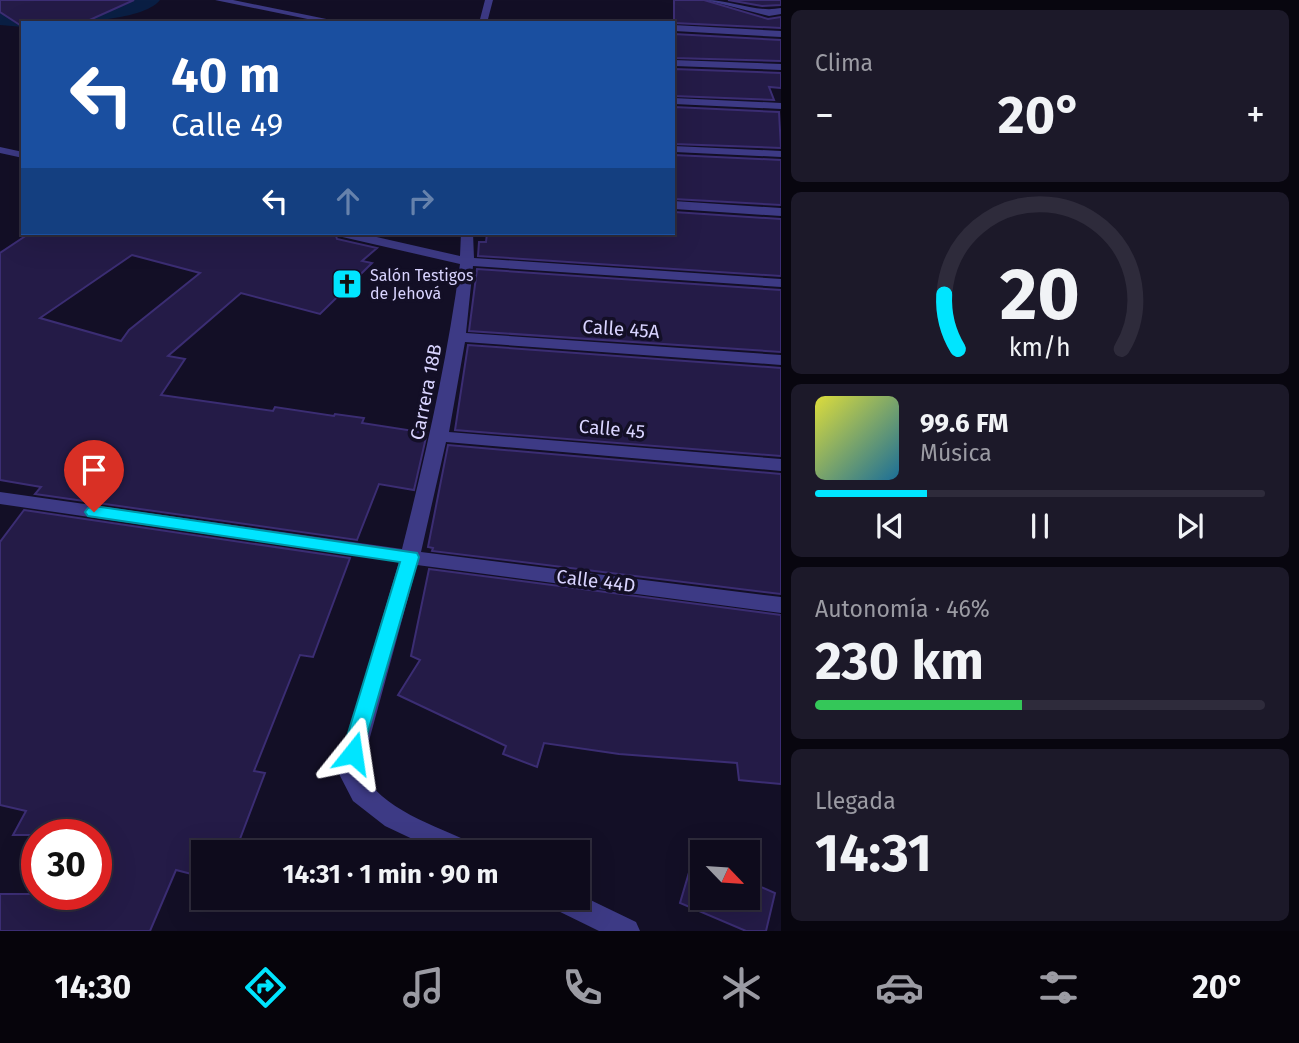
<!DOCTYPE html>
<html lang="es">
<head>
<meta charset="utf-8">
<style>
	:root { --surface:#0e0b1c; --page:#1c1929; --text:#f1f3f6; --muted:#9b9ba3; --line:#2e2b3b; --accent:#00e5ff }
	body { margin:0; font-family:"Fira Sans",sans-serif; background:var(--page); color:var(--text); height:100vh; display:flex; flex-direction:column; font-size:26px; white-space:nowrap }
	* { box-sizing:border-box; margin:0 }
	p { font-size:23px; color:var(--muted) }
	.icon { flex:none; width:38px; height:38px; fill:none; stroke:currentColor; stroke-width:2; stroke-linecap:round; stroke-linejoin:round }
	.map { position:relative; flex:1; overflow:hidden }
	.details { display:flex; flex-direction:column; gap:10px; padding:10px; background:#08060f; width:518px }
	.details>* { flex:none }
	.guide { position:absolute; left:21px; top:21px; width:654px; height:214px; border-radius:0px; box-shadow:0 7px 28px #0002,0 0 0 2px var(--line); background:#1a4fa0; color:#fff; overflow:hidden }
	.needle { width:46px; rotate:115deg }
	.fabs { position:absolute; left:690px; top:840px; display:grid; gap:14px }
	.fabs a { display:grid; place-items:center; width:70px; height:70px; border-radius:0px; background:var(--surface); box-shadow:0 7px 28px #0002,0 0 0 2px var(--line); font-size:35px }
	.speed { position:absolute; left:21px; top:819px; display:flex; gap:14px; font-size:35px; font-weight:700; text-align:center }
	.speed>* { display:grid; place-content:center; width:91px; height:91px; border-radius:50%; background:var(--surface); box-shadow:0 7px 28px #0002,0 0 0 2px var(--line); line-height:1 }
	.speed .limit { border:10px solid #d22; background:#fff; color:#111 }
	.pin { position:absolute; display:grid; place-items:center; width:60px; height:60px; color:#fff; margin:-72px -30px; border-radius:50% 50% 50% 0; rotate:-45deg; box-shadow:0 0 7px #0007 }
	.pin .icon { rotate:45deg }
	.me { position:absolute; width:77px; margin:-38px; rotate:15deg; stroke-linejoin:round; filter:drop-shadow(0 0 5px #0008) }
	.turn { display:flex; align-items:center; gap:24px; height:147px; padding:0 35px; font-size:32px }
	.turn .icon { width:91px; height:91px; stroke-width:2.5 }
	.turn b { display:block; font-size:49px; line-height:60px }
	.lanes { display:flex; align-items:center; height:66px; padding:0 35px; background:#0003; justify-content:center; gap:35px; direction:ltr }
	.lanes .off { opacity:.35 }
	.big { font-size:52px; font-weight:700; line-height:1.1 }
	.details .card { flex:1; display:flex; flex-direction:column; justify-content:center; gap:10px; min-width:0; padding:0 24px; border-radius:10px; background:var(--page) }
	.details .dial { align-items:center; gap:0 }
	.dial svg { height:182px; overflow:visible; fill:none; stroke:var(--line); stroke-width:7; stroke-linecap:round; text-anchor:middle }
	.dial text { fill:var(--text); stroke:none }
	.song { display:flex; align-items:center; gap:21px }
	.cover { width:84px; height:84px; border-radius:10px; background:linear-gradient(135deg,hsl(60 70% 55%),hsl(200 70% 35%)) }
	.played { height:7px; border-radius:4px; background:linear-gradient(90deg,var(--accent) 25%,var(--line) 25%) }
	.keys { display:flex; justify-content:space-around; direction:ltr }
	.heat { display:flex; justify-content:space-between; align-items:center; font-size:38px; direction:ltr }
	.charge { height:10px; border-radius:5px; background:linear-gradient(90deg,#34c759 46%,var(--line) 0) }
	.trip { position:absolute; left:191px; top:840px; width:399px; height:70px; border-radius:0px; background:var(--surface); box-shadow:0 7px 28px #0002,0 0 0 2px var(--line); font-weight:700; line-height:70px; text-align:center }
	.tabs { display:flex; height:112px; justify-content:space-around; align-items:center; background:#06040b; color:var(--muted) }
	.tabs .icon { width:49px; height:49px }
	.tabs .current { color:var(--accent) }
	.tabs b { font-size:32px; color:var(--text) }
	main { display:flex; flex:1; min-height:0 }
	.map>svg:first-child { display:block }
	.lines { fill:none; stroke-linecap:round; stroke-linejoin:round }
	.canal { fill:#0a1f44; fill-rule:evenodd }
	.building { fill:#241b47; stroke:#3b2d73; stroke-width:2; fill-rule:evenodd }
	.minor { fill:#3d3a85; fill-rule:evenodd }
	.route { fill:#00e5ff; stroke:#0095a6; stroke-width:2 }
	.labels { text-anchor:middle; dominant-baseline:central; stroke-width:7; stroke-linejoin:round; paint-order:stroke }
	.far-poi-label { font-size:16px; fill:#d9d4ff; stroke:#130f26; text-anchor:start }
	.street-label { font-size:19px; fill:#d9d4ff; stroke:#130f26 }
</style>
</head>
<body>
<main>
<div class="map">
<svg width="781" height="931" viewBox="0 0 781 931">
	<rect width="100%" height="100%" fill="#130f26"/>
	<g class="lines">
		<path class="canal" d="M 131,0 L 160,0 C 141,24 52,23 23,23 L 23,27 L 0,25 L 0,13 C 44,18 88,14 131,0 Z"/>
	</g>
	<g class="building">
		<path d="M 0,0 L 134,0 L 83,23 L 23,23 L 23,27 L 0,12 Z"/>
		<path d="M 674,0 L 704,0 L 768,19 L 781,17 L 781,28 L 674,23 Z"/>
		<path d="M 728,0 L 781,0 L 781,5 L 762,6 Z"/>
		<path d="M 674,34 L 781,40 L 781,61 L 674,58 Z"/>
		<path d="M 674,69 L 781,73 L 781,88 L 769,87 L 774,100 L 674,96 Z"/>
		<path d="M 674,107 L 779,112 L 781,148 L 674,144 Z"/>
		<path d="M 674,155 L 781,160 L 781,205 L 674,199 Z"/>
		<path d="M 674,212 L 781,219 L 781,276 L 478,256 L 479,242 L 486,242 L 487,233 L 619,235 L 619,233 L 674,233 Z"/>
		<path d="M 30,233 L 335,233 L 337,239 L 377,248 L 362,261 L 372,263 L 320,314 L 241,293 L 168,356 L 185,359 L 161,395 L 273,411 L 275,407 L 334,416 L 335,414 L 364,418 L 362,423 L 427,433 L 414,490 L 379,484 L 357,540 L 35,494 L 41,487 L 0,480 L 0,253 ZM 132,255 L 200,273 L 129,330 L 121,341 L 40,318 Z"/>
		<path d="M 477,269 L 781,290 L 781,352 L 469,331 Z"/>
		<path d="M 468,345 L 781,368 L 781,456 L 455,430 Z"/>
		<path d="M 448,445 L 781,474 L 781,594 L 432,551 L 433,548 L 428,547 Z"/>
		<path d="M 24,510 L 350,558 L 313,657 L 300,655 L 254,771 L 265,773 L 235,852 L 203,852 L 203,877 L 176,870 L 150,931 L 0,931 L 0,894 L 96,894 L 96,835 L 13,835 L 26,811 L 0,805 L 0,542 Z"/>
		<path d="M 429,569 L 781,615 L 781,784 L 739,780 L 737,763 L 619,754 L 544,743 L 537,767 L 503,754 L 506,746 L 398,695 L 420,660 L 411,656 Z"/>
		<path d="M 693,859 L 702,863 L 702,898 L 747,898 L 747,881 L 775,893 L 766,931 L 746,931 L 680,903 Z"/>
	</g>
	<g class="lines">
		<g class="minor">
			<path d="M 215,0 L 233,0 L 346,23 L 327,23 Z"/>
			<path d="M 485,0 L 493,0 L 488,19 L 528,23 L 479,23 Z"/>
			<path d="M 706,0 C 731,0 756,13 781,8 L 781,14 L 769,16 Z"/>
			<path d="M 674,25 L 781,31 L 781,37 L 674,31 Z"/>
			<path d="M 674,60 L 781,64 L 781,70 L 674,66 Z"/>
			<path d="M 674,98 L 781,103 L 781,109 L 674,104 Z"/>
			<path d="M 674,146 L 781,151 L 781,157 L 674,152 Z"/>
			<path d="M 0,147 L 23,152 L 23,158 L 0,153 Z"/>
			<path d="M 674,201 L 781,208 L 781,216 L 674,209 Z"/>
			<path d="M 337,233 L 359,233 L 460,256 L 461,233 L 473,233 L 474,258 L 781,279 L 781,287 L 473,266 L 466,333 L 781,355 L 781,365 L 465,342 L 449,432 L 781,459 L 781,471 L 446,442 L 421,552 L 781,597 L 781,613 L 417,565 L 361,770 C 381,810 435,825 474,844 L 477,852 L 440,852 L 385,826 L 353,801 L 337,770 L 399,562 L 0,504 L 0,492 L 402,549 C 426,454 447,361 460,264 L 338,236 Z"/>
			<path d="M 578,894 L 636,922 L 640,931 L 599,931 L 550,907 L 546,898 L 578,898 Z"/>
		</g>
	</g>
	<path class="route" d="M 94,506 L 417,553 L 419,557 L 360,759 L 353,762 L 346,759 L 342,753 L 400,562 L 88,516 L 85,512 L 88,508 Z"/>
	<defs>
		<g id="church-square" transform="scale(1.575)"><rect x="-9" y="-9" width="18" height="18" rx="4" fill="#00e5ff" stroke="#130f26"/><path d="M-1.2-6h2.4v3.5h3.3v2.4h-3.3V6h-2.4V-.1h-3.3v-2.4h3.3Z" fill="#111"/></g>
	</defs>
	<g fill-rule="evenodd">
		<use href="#church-square" x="347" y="284"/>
	</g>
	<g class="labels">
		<g class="far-poi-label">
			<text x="370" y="275">Salón Testigos<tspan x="370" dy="18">de Jehová</tspan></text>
		</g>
		<g class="street-label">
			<text transform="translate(621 329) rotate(4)">Calle 45A</text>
			<text transform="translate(426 392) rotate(-79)">Carrera 18B</text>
			<text transform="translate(612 429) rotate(5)">Calle 45</text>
			<text transform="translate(596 581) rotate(7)">Calle 44D</text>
		</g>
	</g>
</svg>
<div class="fabs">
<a><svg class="needle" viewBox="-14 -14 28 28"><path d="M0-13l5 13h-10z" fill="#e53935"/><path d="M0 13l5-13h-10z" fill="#9b9ba3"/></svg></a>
</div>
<div class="speed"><div class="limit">30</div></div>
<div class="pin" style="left:94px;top:512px;background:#d93025"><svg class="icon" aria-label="arrive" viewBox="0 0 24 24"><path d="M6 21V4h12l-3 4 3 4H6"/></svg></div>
<svg class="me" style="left:353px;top:753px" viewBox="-20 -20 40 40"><path d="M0-17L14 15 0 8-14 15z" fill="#00e5ff" stroke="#fff" stroke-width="4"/></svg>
<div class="trip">14:31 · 1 min · 90 m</div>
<div class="guide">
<div class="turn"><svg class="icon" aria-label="left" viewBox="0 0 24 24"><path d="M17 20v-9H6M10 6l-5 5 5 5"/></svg><div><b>40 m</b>Calle 49</div></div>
<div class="lanes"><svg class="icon" aria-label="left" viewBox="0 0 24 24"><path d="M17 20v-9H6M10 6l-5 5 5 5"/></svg><svg class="icon off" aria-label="ahead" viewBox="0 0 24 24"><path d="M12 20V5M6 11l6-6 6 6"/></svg><svg class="icon off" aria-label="right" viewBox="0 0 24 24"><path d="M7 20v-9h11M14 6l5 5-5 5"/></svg></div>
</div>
</div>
<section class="details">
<div class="card"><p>Clima</p>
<div class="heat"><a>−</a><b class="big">20°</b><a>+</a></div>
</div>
<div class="card dial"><svg viewBox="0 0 100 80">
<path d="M14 69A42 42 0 1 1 86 69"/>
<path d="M14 69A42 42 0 0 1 8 45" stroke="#00e5ff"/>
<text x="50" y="56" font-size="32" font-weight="700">20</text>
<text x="50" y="72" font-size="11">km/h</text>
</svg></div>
<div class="card">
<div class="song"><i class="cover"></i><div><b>99.6 FM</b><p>Música</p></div></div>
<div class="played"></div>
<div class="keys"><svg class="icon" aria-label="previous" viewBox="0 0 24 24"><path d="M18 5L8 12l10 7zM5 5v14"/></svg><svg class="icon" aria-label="pause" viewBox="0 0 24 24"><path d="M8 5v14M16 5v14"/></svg><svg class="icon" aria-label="next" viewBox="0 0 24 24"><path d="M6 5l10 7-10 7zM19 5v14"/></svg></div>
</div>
<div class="card"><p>Autonomía · 46%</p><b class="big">230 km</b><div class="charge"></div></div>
<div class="card"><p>Llegada</p><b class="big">14:31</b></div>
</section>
</main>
<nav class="tabs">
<b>14:30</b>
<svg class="icon current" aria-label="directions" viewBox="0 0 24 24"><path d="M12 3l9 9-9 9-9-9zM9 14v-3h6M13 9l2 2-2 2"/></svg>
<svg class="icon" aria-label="music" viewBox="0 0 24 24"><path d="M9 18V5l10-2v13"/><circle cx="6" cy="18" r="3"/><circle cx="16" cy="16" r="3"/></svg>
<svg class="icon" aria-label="phone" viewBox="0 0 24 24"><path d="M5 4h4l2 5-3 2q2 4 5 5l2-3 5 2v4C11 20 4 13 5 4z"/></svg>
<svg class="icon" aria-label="climate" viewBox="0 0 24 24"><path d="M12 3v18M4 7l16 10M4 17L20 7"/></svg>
<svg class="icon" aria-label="car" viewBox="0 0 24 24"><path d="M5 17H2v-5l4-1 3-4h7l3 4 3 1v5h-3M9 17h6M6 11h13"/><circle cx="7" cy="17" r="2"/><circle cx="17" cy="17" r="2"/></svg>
<svg class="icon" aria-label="filters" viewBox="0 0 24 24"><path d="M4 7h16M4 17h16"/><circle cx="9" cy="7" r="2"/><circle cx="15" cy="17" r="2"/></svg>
<b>20°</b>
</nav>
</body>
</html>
